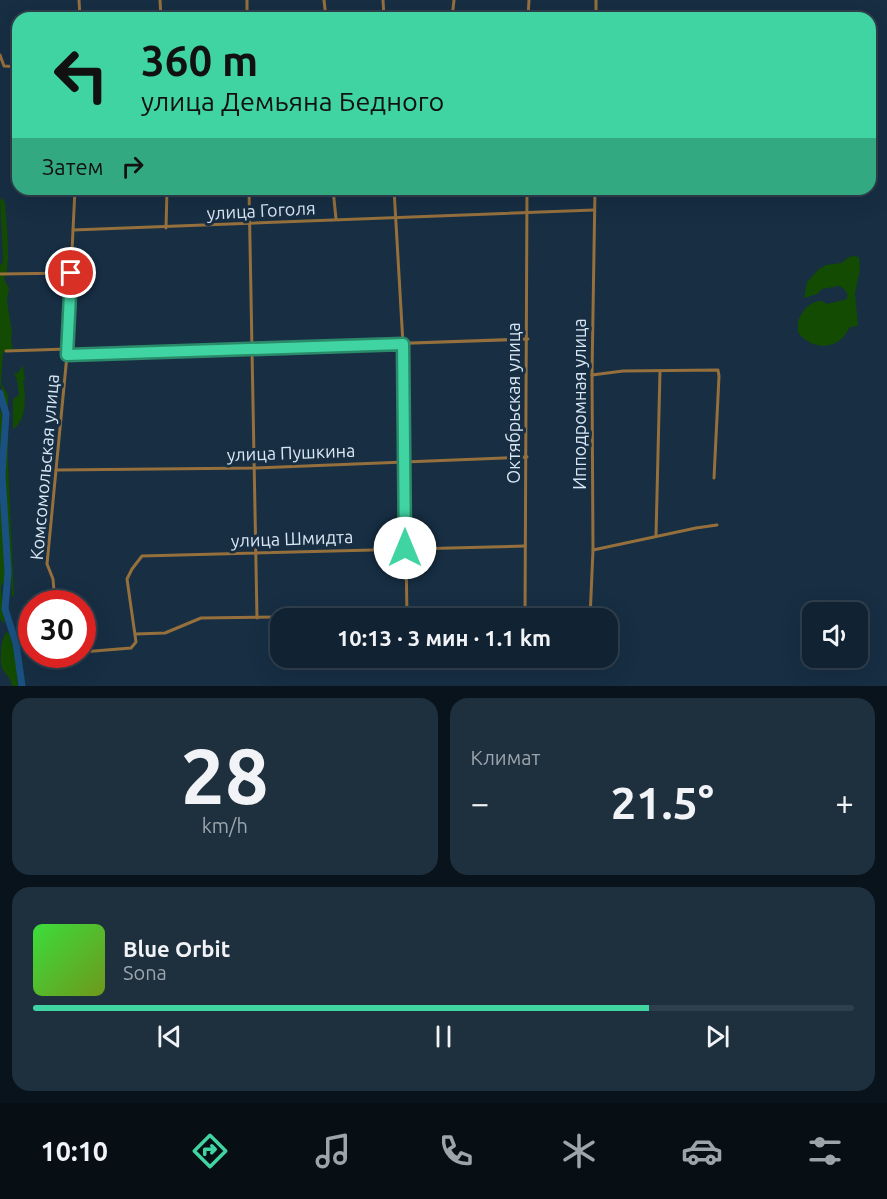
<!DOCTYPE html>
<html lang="ru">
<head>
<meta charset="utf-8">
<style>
	:root { --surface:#112232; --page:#1e2f3e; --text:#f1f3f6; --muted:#9ca4ac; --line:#303f4d; --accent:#40d4a2 }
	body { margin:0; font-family:Ubuntu,sans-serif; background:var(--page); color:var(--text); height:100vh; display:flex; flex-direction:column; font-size:22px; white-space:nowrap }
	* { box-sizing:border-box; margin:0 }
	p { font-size:20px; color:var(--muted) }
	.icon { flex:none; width:33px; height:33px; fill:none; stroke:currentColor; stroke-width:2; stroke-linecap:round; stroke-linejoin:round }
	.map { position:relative; height:686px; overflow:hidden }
	.sheet { display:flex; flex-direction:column; gap:12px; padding:12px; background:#09131c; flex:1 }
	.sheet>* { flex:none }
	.guide { position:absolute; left:12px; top:12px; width:864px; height:183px; border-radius:18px; box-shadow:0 6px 24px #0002,0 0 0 2px var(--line); background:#40d4a2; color:#111; overflow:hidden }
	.tools { position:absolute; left:802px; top:602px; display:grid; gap:12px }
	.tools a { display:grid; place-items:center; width:66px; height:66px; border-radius:12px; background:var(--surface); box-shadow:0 6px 24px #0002,0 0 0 2px var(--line); font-size:30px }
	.speed { position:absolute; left:18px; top:590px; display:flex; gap:12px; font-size:30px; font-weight:700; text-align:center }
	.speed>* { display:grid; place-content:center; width:78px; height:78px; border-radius:50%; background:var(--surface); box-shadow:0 6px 24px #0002,0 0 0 2px var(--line); line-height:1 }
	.speed .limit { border:9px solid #d22; background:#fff; color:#111 }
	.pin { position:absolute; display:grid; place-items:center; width:51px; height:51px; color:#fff; margin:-26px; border:3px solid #fff; border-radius:50%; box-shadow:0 2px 6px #0007 }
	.me { position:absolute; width:66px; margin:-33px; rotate:0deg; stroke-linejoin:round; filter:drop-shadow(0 0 4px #0008) }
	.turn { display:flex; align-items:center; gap:21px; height:126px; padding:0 30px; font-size:27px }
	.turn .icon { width:78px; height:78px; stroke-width:2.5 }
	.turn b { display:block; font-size:42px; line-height:51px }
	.then { display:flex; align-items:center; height:57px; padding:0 30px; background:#0003; gap:12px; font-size:22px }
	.big { font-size:45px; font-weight:600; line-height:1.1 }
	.sheet .card { flex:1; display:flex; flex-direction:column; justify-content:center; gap:9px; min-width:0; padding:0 21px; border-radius:18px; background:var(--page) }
	.sheet .dial { align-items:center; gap:0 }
	.dial b { font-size:78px; line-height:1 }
	.song { display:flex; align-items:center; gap:18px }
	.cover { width:72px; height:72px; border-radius:9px; background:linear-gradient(135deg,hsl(120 70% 55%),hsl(80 70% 35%)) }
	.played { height:6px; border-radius:3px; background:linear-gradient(90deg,var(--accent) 75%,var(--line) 75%) }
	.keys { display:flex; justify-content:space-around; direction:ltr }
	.heat { display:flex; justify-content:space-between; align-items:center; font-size:33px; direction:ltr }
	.sheet .tiles { flex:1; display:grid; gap:12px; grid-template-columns:1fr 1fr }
	.card:last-child { grid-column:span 2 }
	.trip { position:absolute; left:270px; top:608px; width:348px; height:60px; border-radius:18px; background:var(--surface); box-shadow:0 6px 24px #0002,0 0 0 2px var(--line); font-weight:600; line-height:60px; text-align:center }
	.tab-bar { display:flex; height:96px; justify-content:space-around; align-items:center; background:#070e14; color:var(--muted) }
	.tab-bar .icon { width:42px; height:42px }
	.tab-bar .current { color:var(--accent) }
	.tab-bar b { font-size:27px; color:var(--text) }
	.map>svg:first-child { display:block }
	.green { fill:#134b03 }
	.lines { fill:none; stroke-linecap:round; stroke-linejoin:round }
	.river { stroke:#1a5182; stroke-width:7 }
	.minor { stroke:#95703d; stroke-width:3 }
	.route-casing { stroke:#2a8a69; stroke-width:15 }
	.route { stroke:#40d4a2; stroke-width:10 }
	.labels { text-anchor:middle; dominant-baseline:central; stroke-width:6; stroke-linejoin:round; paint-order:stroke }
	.street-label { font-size:18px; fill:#d9e7f5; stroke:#172e43 }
</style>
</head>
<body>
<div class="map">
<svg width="887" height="686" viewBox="0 0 887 686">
	<rect width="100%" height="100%" fill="#172e43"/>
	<g class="green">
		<path d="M 2,198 L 5,203 C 6,221 12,266 4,279 L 9,288 L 7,301 L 12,332 L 11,339 L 13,349 L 3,353 L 1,383 L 8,395 L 8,463 L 14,597 L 12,596 L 5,475 L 6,403 L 0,383 L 0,264 L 2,265 L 3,257 L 0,200 Z"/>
		<path d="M 854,256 L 859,257 L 860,270 L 855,293 L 858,326 L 850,327 C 847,331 845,336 841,339 C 828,351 807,346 798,332 C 798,331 798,323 798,322 C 801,311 816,294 827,304 L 847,299 C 849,294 845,288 839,286 L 822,289 L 817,294 L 804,298 L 807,282 L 819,269 L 826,265 L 841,263 L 849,257 Z"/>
		<path d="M 21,367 L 23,367 L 25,379 L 23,381 C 26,395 27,421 13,429 L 13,399 L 19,395 L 17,379 L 14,374 L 19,372 Z"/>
		<path d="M 0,408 L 2,416 L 2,488 L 5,578 L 1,587 L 5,624 L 0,619 Z"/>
		<path d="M 8,631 L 15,651 L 18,686 L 12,686 C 11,678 6,675 2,668 C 0,659 0,637 8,631 Z"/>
	</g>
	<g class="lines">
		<path class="river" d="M 0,393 L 6,414 L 2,474 L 8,573 L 5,609 L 16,643 L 22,686"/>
		<g class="minor">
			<path d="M 79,0 L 80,18"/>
			<path d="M 160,0 L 161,18"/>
			<path d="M 247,0 L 247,18"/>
			<path d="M 324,0 L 326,18"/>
			<path d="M 383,0 L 384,18"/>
			<path d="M 452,18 L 454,0"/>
			<path d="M 528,18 L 529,0"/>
			<path d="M 596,18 L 596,0"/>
			<path d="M 0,55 L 4,66 L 18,67"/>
			<path d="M 249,189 L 257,618"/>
			<path d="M 333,189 L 336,219"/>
			<path d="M 394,189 L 403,344 L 407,618"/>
			<path d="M 166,228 L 167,189"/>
			<path d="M 73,230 L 594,210"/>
			<path d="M 0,274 L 71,273"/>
			<path d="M 6,351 L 67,349"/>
			<path d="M 67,355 L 528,339"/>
			<path d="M 592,375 L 623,371 L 718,370 L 719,376 L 714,478"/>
			<path d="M 56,470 L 256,468 L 527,457"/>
			<path d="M 656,536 L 660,371"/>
			<path d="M 593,550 L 696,528 L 717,525"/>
			<path d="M 55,603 L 53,579 L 47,564 L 67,355 L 75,189"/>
			<path d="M 305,611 L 305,618"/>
			<path d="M 525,618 L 527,189"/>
			<path d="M 590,618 L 593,550 L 592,375 L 595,189"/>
			<path d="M 136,634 L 165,633 L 201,618 L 278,617"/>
			<path d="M 82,652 L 131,648 L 136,642 L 127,579 L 132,569 L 142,556 L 525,546"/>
		</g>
	</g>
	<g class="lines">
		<g class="route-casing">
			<path id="route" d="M 71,273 L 67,355 L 403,344 L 405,548"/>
		</g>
		<use href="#route" class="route"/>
	</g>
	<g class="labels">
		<g class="street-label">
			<text transform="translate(261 210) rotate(-3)">улица Гоголя</text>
			<text transform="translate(513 403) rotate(-90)">Октябрьская улица</text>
			<text transform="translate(579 404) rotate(-90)">Ипподромная улица</text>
			<text transform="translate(291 452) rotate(-2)">улица Пушкина</text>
			<text transform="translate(44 467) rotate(-85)">Комсомольская улица</text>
			<text transform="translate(292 538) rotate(-2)">улица Шмидта</text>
		</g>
	</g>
</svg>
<div class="tools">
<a><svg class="icon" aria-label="sound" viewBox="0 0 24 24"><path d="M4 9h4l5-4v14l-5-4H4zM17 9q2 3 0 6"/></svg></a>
</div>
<div class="speed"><div class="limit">30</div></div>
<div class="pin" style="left:71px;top:273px;background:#d93025"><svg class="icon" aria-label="arrive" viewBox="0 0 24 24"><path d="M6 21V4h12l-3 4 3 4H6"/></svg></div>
<svg class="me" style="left:405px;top:548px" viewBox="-20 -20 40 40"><circle r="19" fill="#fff"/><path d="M0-13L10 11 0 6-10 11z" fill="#40d4a2"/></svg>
<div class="trip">10:13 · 3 мин · 1.1 km</div>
<div class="guide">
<div class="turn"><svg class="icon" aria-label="left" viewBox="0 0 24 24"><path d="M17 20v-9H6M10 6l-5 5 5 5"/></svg><div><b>360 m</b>улица Демьяна Бедного</div></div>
<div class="then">Затем<svg class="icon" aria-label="right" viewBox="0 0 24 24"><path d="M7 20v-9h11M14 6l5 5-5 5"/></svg></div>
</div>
</div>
<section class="sheet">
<div class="tiles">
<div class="card dial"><b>28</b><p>km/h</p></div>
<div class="card"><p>Климат</p>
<div class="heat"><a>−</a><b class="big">21.5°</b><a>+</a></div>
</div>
<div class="card">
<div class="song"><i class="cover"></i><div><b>Blue Orbit</b><p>Sona</p></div></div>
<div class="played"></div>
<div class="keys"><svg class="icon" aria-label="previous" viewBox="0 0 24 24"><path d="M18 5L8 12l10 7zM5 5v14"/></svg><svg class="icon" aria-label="pause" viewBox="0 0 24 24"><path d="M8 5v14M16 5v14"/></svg><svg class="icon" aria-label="next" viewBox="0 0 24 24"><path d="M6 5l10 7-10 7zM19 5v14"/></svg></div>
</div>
</div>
</section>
<nav class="tab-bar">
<b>10:10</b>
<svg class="icon current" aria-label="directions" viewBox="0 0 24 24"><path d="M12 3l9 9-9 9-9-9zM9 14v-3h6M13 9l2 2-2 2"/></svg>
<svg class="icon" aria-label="music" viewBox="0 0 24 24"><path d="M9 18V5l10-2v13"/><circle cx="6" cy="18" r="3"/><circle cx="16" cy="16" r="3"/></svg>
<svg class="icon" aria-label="phone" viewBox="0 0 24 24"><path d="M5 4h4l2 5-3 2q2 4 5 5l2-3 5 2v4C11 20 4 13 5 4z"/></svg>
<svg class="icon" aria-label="climate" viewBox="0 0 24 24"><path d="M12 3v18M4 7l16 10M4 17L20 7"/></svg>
<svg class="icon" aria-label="car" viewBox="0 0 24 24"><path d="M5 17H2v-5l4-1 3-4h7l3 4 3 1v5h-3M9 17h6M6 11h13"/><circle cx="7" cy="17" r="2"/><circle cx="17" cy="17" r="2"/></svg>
<svg class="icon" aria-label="filters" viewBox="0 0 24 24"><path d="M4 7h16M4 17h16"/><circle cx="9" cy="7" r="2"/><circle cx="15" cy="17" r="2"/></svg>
</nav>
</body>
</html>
